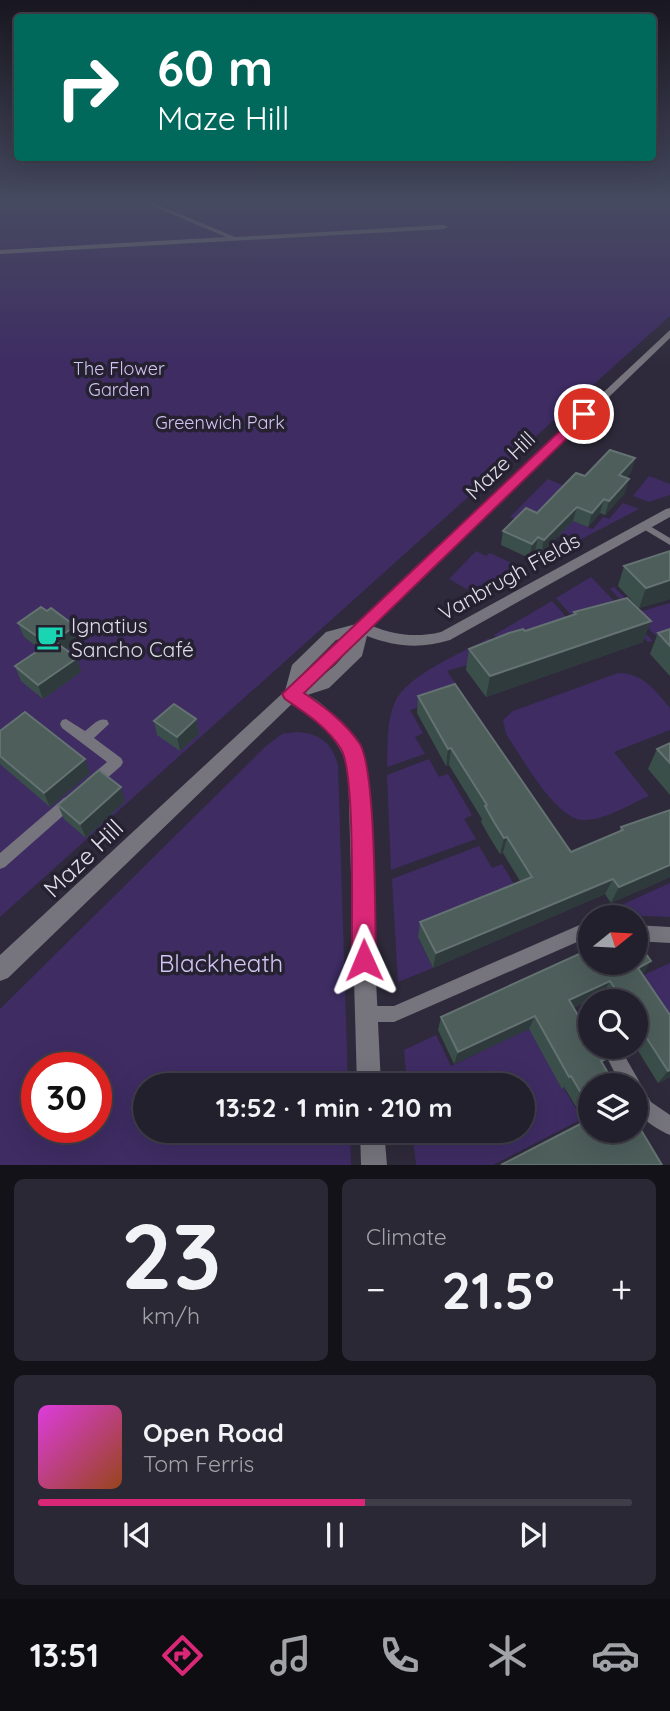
<!DOCTYPE html>
<html lang="en">
<head>
<meta charset="utf-8">
<style>
	:root { --surface:#22202c; --page:#2a2834; --text:#f1f3f6; --muted:#a2a3a9; --line:#3f3e48; --accent:#db2777 }
	body { margin:0; font-family:Quicksand,sans-serif; background:var(--page); color:var(--text); height:100vh; display:flex; flex-direction:column; font-size:26px; white-space:nowrap }
	* { box-sizing:border-box; margin:0 }
	p { font-size:23px; color:var(--muted) }
	.icon { flex:none; width:38px; height:38px; fill:none; stroke:currentColor; stroke-width:2; stroke-linecap:round; stroke-linejoin:round }
	.map { position:relative; height:1165px; overflow:hidden }
	.panel { display:flex; flex-direction:column; gap:14px; padding:14px; background:#131218; flex:1 }
	.panel>* { flex:none }
	.banner { position:absolute; left:14px; top:14px; width:642px; height:147px; border-radius:7px; box-shadow:0 7px 28px #0002,0 0 0 2px var(--line); background:#00695c; color:#fff; overflow:hidden }
	.needle { width:46px; rotate:72deg }
	.controls { position:absolute; left:578px; top:905px; display:grid; gap:14px }
	.controls a { display:grid; place-items:center; width:70px; height:70px; border-radius:50%; background:var(--surface); box-shadow:0 7px 28px #0002,0 0 0 2px var(--line); font-size:35px }
	.speed { position:absolute; left:21px; top:1052px; display:flex; gap:14px; font-size:35px; font-weight:700; text-align:center }
	.speed>* { display:grid; place-content:center; width:91px; height:91px; border-radius:50%; background:var(--surface); box-shadow:0 7px 28px #0002,0 0 0 2px var(--line); line-height:1 }
	.speed .limit { border:10px solid #d22; background:#fff; color:#111 }
	.pin { position:absolute; display:grid; place-items:center; width:60px; height:60px; color:#fff; margin:-30px; border:4px solid #fff; border-radius:50%; box-shadow:0 2px 7px #0007 }
	.me { position:absolute; width:77px; margin:-38px; rotate:359deg; stroke-linejoin:round; filter:drop-shadow(0 0 5px #0008) }
	.turn { display:flex; align-items:center; gap:24px; height:147px; padding:0 28px; font-size:32px }
	.turn .icon { width:91px; height:91px; stroke-width:2.5 }
	.turn b { display:block; font-size:49px; line-height:60px }
	.big { font-size:52px; font-weight:800; line-height:1.1 }
	.panel .tile { flex:1; display:flex; flex-direction:column; justify-content:center; gap:10px; min-width:0; padding:0 24px; border-radius:10px; background:var(--page) }
	.panel .dial { align-items:center; gap:0 }
	.dial b { font-size:91px; line-height:1 }
	.song { display:flex; align-items:center; gap:21px }
	.cover { width:84px; height:84px; border-radius:10px; background:linear-gradient(135deg,hsl(300 70% 55%),hsl(20 70% 35%)) }
	.played { height:7px; border-radius:4px; background:linear-gradient(90deg,var(--accent) 55%,var(--line) 55%) }
	.keys { display:flex; justify-content:space-around; direction:ltr }
	.heat { display:flex; justify-content:space-between; align-items:center; font-size:38px; direction:ltr }
	.panel .tiles { flex:1; display:grid; gap:14px; grid-template-columns:1fr 1fr }
	.tile:last-child { grid-column:span 2 }
	.trip { position:absolute; left:133px; top:1073px; width:402px; height:70px; border-radius:35px; background:var(--surface); box-shadow:0 7px 28px #0002,0 0 0 2px var(--line); font-weight:800; line-height:70px; text-align:center }
	.dock { display:flex; height:112px; justify-content:space-around; align-items:center; background:#0e0d12; color:var(--muted) }
	.dock .icon { width:49px; height:49px }
	.dock .current { color:var(--accent) }
	.dock b { font-size:32px; color:var(--text) }
	.map>svg:first-child { display:block }
	.green { fill:#3e2c63; fill-rule:evenodd }
	.lines { fill:none; stroke-linecap:round; stroke-linejoin:round }
	.service { fill:#76747c; fill-rule:evenodd }
	.pedestrian { fill:#76747c; fill-rule:evenodd }
	.minor { fill:#76747c; fill-rule:evenodd }
	.tertiary { fill:#76747c; fill-rule:evenodd }
	.wall { fill:#3b4f4a }
	.shaded-wall { fill:#2f3a3d }
	.building { fill:#4d5e5b; stroke:#647271; stroke-width:2 }
	.route { fill:#db2777; stroke:#8e194d; stroke-width:2 }
	.labels { text-anchor:middle; dominant-baseline:central; stroke-width:7; stroke-linejoin:round; paint-order:stroke }
	.far-park-label { font-size:18px; fill:#d0c5f2; stroke:#252130 }
	.street-label { font-size:21px; fill:#dfdde8; stroke:#252130 }
	.poi-label { font-size:21px; fill:#dfdde8; stroke:#252130; text-anchor:start }
	.near-street-label { font-size:24px; fill:#dfdde8; stroke:#252130 }
	.near-park-label { font-size:24px; fill:#d0c5f2; stroke:#252130 }
</style>
</head>
<body>
<div class="map">
<svg width="670" height="1165" viewBox="0 0 670 1165">
	<rect width="100%" height="100%" fill="#2e2a3b"/>
	<g class="green">
		<path d="M 0,202 L 670,202 L 670,316 L 0,917 Z"/>
		<path d="M 649,476 L 670,484 L 670,495 L 649,502 L 633,496 Z"/>
		<path d="M 548,479 L 567,487 L 553,513 L 593,529 L 603,517 L 609,519 L 623,503 L 639,509 L 574,543 L 510,517 Z"/>
		<path d="M 476,551 L 486,556 L 490,553 L 525,569 L 477,595 L 449,579 Z"/>
		<path d="M 591,577 L 653,641 L 648,642 L 621,614 L 579,624 L 556,598 Z"/>
		<path d="M 614,587 L 639,612 L 670,603 L 670,635 L 659,639 L 610,589 Z"/>
		<path d="M 552,601 L 574,626 L 504,649 L 494,635 Z"/>
		<path d="M 489,638 L 499,651 L 487,659 L 447,671 L 484,726 L 454,696 L 410,710 L 423,733 L 415,737 L 425,754 L 387,767 C 388,747 386,721 395,702 C 408,674 462,653 489,638 Z"/>
		<path d="M 618,673 C 643,673 655,690 670,708 L 670,730 L 614,752 L 649,796 C 630,804 604,821 583,820 C 555,819 522,757 506,734 L 503,720 L 513,711 Z"/>
		<path d="M 296,732 C 319,733 333,743 338,766 L 348,1085 L 145,1085 L 145,1130 L 350,1131 L 351,1165 L 0,1165 L 0,1009 L 266,746 L 282,734 ZM 37,1068 L 96,1068 L 96,1127 L 37,1127 Z"/>
		<path d="M 429,759 L 439,777 L 448,774 L 472,815 L 464,819 L 476,839 L 391,870 L 387,775 Z"/>
		<path d="M 479,846 L 492,868 L 502,864 L 520,895 L 418,938 L 433,968 L 398,982 L 392,879 Z"/>
		<path d="M 670,883 L 670,917 L 618,915 L 606,917 L 610,910 Z"/>
		<path d="M 670,963 L 670,1042 L 630,981 Z"/>
		<path d="M 529,1029 L 582,1119 L 493,1165 L 416,1165 L 412,1131 L 523,1130 L 523,1085 L 407,1085 L 404,1050 L 436,1035 L 451,1066 Z"/>
	</g>
	<g class="lines">
		<g class="service">
			<path d="M 643,522 L 670,538 L 670,545 L 640,527 L 638,525 Z"/>
			<path d="M 360,625 L 364,626 L 366,629 L 364,632 L 298,695 L 294,697 L 290,695 L 288,692 L 290,689 L 356,626 Z"/>
			<path d="M 66,719 L 85,731 C 92,726 98,717 107,720 L 109,724 L 94,738 L 121,758 L 123,762 L 121,766 L 97,787 L 92,789 L 87,787 L 85,783 L 87,779 L 107,762 L 62,728 L 60,724 L 62,720 Z"/>
			<path d="M 69,796 L 74,798 L 76,802 L 74,806 L 5,867 L 0,869 L 0,853 L 64,798 Z"/>
			<path d="M 584,923 L 590,924 L 590,940 L 584,939 L 394,1022 L 366,1022 L 360,1020 L 358,1014 L 360,1008 L 366,1006 L 394,1006 Z"/>
			<path d="M 635,925 L 670,927 L 670,943 L 635,941 Z"/>
			<path d="M 601,1046 L 619,1046 L 651,1102 L 670,1115 L 670,1135 C 662,1132 639,1118 636,1110 C 633,1103 635,1092 635,1085 L 621,1085 Z"/>
		</g>
		<path class="pedestrian" d="M 143,202 L 151,202 L 235,237 L 444,225 L 448,227 L 444,229 L 0,254 L 0,250 L 226,237 Z"/>
		<g class="minor">
			<path d="M 292,688 C 326,698 355,736 366,768 L 381,1085 L 357,1085 L 348,768 C 338,735 313,718 286,698 L 284,694 L 286,690 Z"/>
			<path d="M 360,1130 L 384,1130 L 387,1165 L 361,1165 Z"/>
		</g>
		<path class="tertiary" d="M 670,330 L 670,338 L 372,626 C 395,635 416,638 441,632 L 666,509 L 670,508 L 670,517 L 450,640 C 420,649 396,647 367,636 L 362,656 L 329,688 L 298,698 L 8,978 L 0,981 L 0,955 L 285,691 L 292,665 L 326,632 L 356,624 ZM 352,636 C 348,659 324,678 302,684 L 305,671 L 336,640 Z"/>
	</g>
	<g class="wall">
		<path d="M 635,458 L 631,472 L 626,478 L 625,493 L 605,515 L 600,513 L 588,527 L 573,521 L 541,554 L 535,552 L 529,558 L 501,545 L 503,531 L 537,513 L 585,476 Z"/>
		<path d="M 670,551 L 670,599 L 639,608 L 618,586 L 624,566 Z"/>
		<path d="M 574,612 L 643,642 L 486,697 L 466,670 L 469,649 L 573,615 Z"/>
		<path d="M 18,623 L 75,626 L 79,640 L 66,650 L 77,658 L 81,672 L 43,699 L 21,681 L 15,666 L 40,649 L 24,637 Z"/>
		<path d="M 670,629 L 670,676 L 650,654 L 658,633 Z"/>
		<path d="M 418,696 L 571,852 L 618,833 L 621,827 L 670,810 L 670,877 L 611,903 L 605,894 L 433,968 L 418,937 L 420,922 L 520,881 L 503,853 L 500,854 L 490,838 L 481,822 L 482,819 L 449,765 L 446,766 L 417,713 Z"/>
		<path d="M 196,719 L 199,734 L 180,751 L 157,735 L 154,721 Z"/>
		<path d="M 0,731 L 90,773 L 50,807 L 0,764 Z"/>
		<path d="M 670,743 L 670,795 L 648,769 L 657,749 Z"/>
		<path d="M 125,801 L 86,838 L 64,819 L 58,805 Z"/>
		<path d="M 590,949 L 643,974 L 670,1015 L 670,1077 L 658,1083 L 635,1046 L 635,1001 L 607,1001 L 603,994 L 573,1008 L 604,1060 L 590,1085 L 590,1130 L 564,1087 L 562,1089 L 529,1029 L 454,1064 L 438,1030 L 441,1017 Z"/>
	</g>
	<g class="shaded-wall">
		<path d="M 635,458 L 631,472 L 615,489 L 619,475 Z"/>
		<path d="M 629,479 L 625,493 L 605,515 L 609,501 Z"/>
		<path d="M 604,499 L 600,513 L 588,527 L 592,513 Z"/>
		<path d="M 577,507 L 573,521 L 541,554 L 544,540 Z"/>
		<path d="M 538,537 L 535,552 L 529,558 L 532,544 Z"/>
		<path d="M 670,580 L 670,599 L 639,608 L 646,588 Z"/>
		<path d="M 651,621 L 643,642 L 486,697 L 490,676 Z"/>
		<path d="M 75,626 L 79,640 L 58,655 L 54,641 Z"/>
		<path d="M 77,658 L 81,672 L 43,699 L 38,685 Z"/>
		<path d="M 196,719 L 199,734 L 180,751 L 177,737 Z"/>
		<path d="M 451,748 L 449,765 L 446,766 L 448,749 Z"/>
		<path d="M 85,759 L 90,773 L 50,807 L 44,793 Z"/>
		<path d="M 121,787 L 125,801 L 86,838 L 80,824 Z"/>
		<path d="M 507,837 L 503,853 L 500,854 L 504,838 Z"/>
		<path d="M 670,865 L 670,877 L 611,903 L 619,887 Z"/>
		<path d="M 613,879 L 605,894 L 433,968 L 436,953 Z"/>
		<path d="M 651,961 L 643,975 L 638,968 Z"/>
		<path d="M 610,981 L 603,994 L 562,1013 L 569,1000 Z"/>
		<path d="M 535,1016 L 529,1029 L 454,1064 L 458,1052 Z"/>
		<path d="M 670,1070 L 670,1077 L 658,1083 L 668,1071 Z"/>
	</g>
	<g class="building">
		<path d="M 610,450 L 635,458 L 619,475 L 629,479 L 609,501 L 604,499 L 592,513 L 577,507 L 544,540 L 538,537 L 532,544 L 503,531 L 526,508 L 537,513 L 576,473 L 585,476 Z"/>
		<path d="M 670,551 L 670,580 L 646,588 L 624,566 Z"/>
		<path d="M 627,598 L 651,621 L 490,676 L 469,649 L 509,633 L 523,629 L 525,631 L 576,614 L 574,612 Z"/>
		<path d="M 41,607 L 47,611 L 51,608 L 75,626 L 54,641 L 77,658 L 38,685 L 15,666 L 48,644 L 18,623 Z"/>
		<path d="M 670,629 L 670,646 L 658,633 Z"/>
		<path d="M 455,684 L 571,852 L 623,830 L 621,827 L 670,810 L 670,865 L 619,887 L 613,879 L 436,953 L 420,922 L 532,877 L 507,837 L 504,838 L 494,822 L 485,806 L 487,805 L 451,748 L 448,749 L 418,696 Z"/>
		<path d="M 174,704 L 196,719 L 177,737 L 154,721 Z"/>
		<path d="M 25,712 L 85,759 L 44,793 L 0,756 L 0,731 Z"/>
		<path d="M 670,743 L 670,763 L 657,749 Z"/>
		<path d="M 99,770 L 121,787 L 80,824 L 58,805 Z"/>
		<path d="M 635,939 L 651,961 L 638,968 L 670,1015 L 670,1070 L 668,1071 L 635,1020 L 635,1001 L 623,1001 L 610,981 L 569,1000 L 590,1036 L 590,1046 L 596,1046 L 604,1060 L 601,1061 L 615,1085 L 590,1085 L 590,1108 L 571,1076 L 569,1077 L 535,1016 L 458,1052 L 441,1017 L 590,949 L 590,962 L 635,962 Z"/>
		<path d="M 590,1119 L 590,1130 L 635,1130 L 635,1120 L 662,1165 L 501,1165 Z"/>
	</g>
	<linearGradient id="sky" x2="0" y2="1"><stop stop-color="#191720"/><stop offset="0.55" stop-color="#464a60"/><stop offset="1" stop-color="#464a60" stop-opacity="0"/></linearGradient>
	<rect width="670" height="365" fill="url(#sky)"/>
	<path class="route" d="M 584,411 L 589,412 L 589,417 L 304,693 C 326,708 345,722 360,744 C 376,771 375,920 376,960 L 373,968 L 364,972 L 356,968 L 352,960 C 351,923 356,773 341,749 C 327,727 307,714 285,699 L 282,694 L 580,412 Z"/>
	<defs>
		<g id="cafe-bare" transform="scale(2.1)"><path d="M-5.5-4.5H6V0H3Q3 3.5 0 3.5H-2.5Q-5.5 3.5-5.5 0ZM3-3.2v2h1.7v-2ZM-6 4.5H4V6H-6Z" fill="#19d5b2" stroke="#252130" stroke-width="2.5" paint-order="stroke"/></g>
	</defs>
	<g fill-rule="evenodd">
		<use href="#cafe-bare" x="50" y="637"/>
	</g>
	<g class="labels">
		<g class="far-park-label">
			<text x="119" y="368">The Flower<tspan x="119" dy="21">Garden</tspan></text>
			<text x="220" y="422">Greenwich Park</text>
		</g>
		<g class="street-label">
			<text transform="translate(500 465) rotate(-44)">Maze Hill</text>
			<text transform="translate(509 576) rotate(-29)">Vanbrugh Fields</text>
		</g>
		<g class="poi-label">
			<text x="71" y="625">Ignatius<tspan x="71" dy="24">Sancho Café</tspan></text>
		</g>
		<g class="near-street-label">
			<text transform="translate(83 858) rotate(-44)">Maze Hill</text>
		</g>
		<g class="near-park-label">
			<text x="221" y="963">Blackheath</text>
		</g>
	</g>
</svg>
<div class="controls">
<a><svg class="needle" viewBox="-14 -14 28 28"><path d="M0-13l5 13h-10z" fill="#e53935"/><path d="M0 13l5-13h-10z" fill="#a2a3a9"/></svg></a>
<a><svg class="icon" aria-label="search" viewBox="0 0 24 24"><circle cx="10" cy="10" r="6"/><path d="M15 15l6 6"/></svg></a>
<a><svg class="icon" aria-label="layers" viewBox="0 0 24 24"><path d="M12 4l9 5-9 5-9-5zM3 14l9 5 9-5"/></svg></a>
</div>
<div class="speed"><div class="limit">30</div></div>
<div class="pin" style="left:584px;top:414px;background:#d93025"><svg class="icon" aria-label="arrive" viewBox="0 0 24 24"><path d="M6 21V4h12l-3 4 3 4H6"/></svg></div>
<svg class="me" style="left:364px;top:960px" viewBox="-20 -20 40 40"><path d="M0-17L14 15 0 8-14 15z" fill="#db2777" stroke="#fff" stroke-width="4"/></svg>
<div class="trip">13:52 · 1 min · 210 m</div>
<div class="banner">
<div class="turn"><svg class="icon" aria-label="right" viewBox="0 0 24 24"><path d="M7 20v-9h11M14 6l5 5-5 5"/></svg><div><b>60 m</b>Maze Hill</div></div>
</div>
</div>
<section class="panel">
<div class="tiles">
<div class="tile dial"><b>23</b><p>km/h</p></div>
<div class="tile"><p>Climate</p>
<div class="heat"><a>−</a><b class="big">21.5°</b><a>+</a></div>
</div>
<div class="tile">
<div class="song"><i class="cover"></i><div><b>Open Road</b><p>Tom Ferris</p></div></div>
<div class="played"></div>
<div class="keys"><svg class="icon" aria-label="previous" viewBox="0 0 24 24"><path d="M18 5L8 12l10 7zM5 5v14"/></svg><svg class="icon" aria-label="pause" viewBox="0 0 24 24"><path d="M8 5v14M16 5v14"/></svg><svg class="icon" aria-label="next" viewBox="0 0 24 24"><path d="M6 5l10 7-10 7zM19 5v14"/></svg></div>
</div>
</div>
</section>
<nav class="dock">
<b>13:51</b>
<svg class="icon current" aria-label="directions" viewBox="0 0 24 24"><path d="M12 3l9 9-9 9-9-9zM9 14v-3h6M13 9l2 2-2 2"/></svg>
<svg class="icon" aria-label="music" viewBox="0 0 24 24"><path d="M9 18V5l10-2v13"/><circle cx="6" cy="18" r="3"/><circle cx="16" cy="16" r="3"/></svg>
<svg class="icon" aria-label="phone" viewBox="0 0 24 24"><path d="M5 4h4l2 5-3 2q2 4 5 5l2-3 5 2v4C11 20 4 13 5 4z"/></svg>
<svg class="icon" aria-label="climate" viewBox="0 0 24 24"><path d="M12 3v18M4 7l16 10M4 17L20 7"/></svg>
<svg class="icon" aria-label="car" viewBox="0 0 24 24"><path d="M5 17H2v-5l4-1 3-4h7l3 4 3 1v5h-3M9 17h6M6 11h13"/><circle cx="7" cy="17" r="2"/><circle cx="17" cy="17" r="2"/></svg>
</nav>
</body>
</html>
